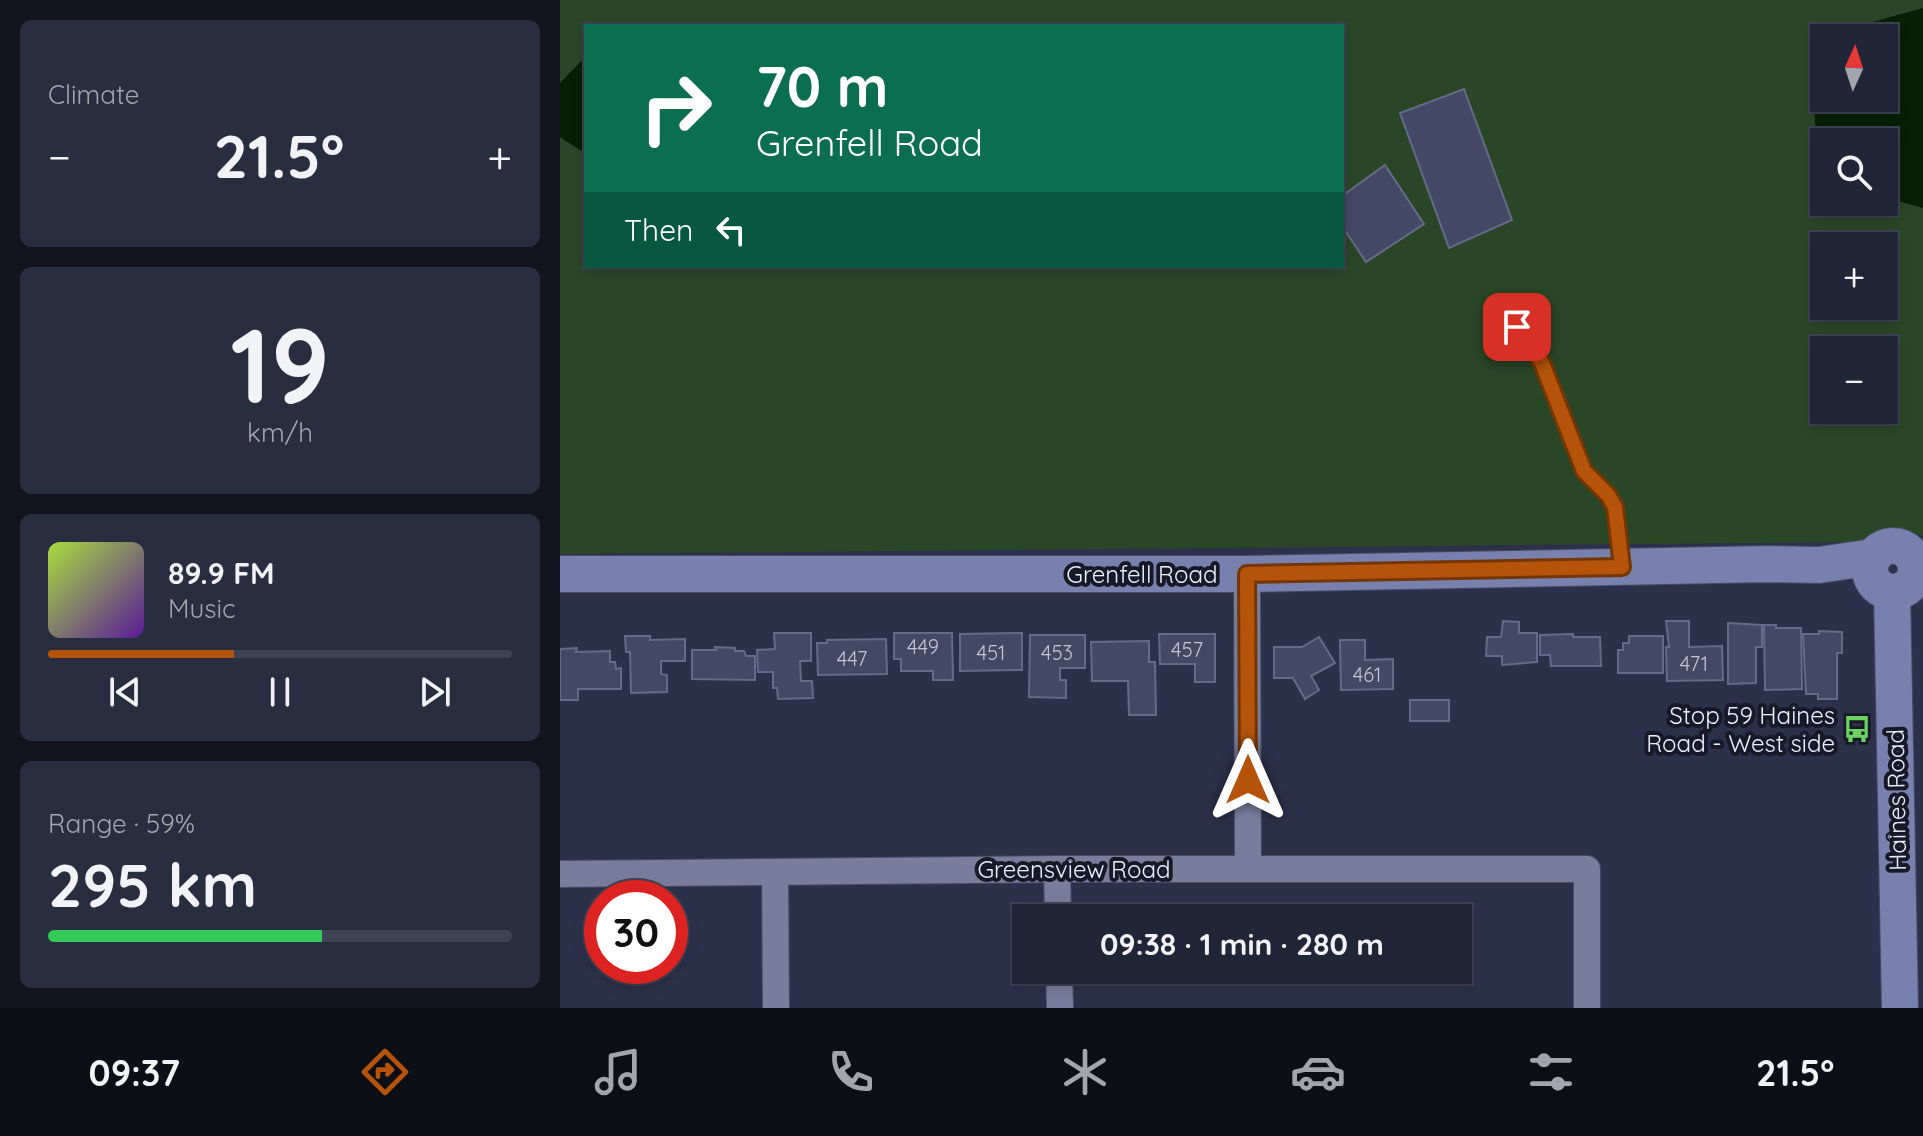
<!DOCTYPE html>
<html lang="en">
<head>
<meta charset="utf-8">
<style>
	:root { --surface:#212538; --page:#292d40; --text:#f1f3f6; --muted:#a2a5ae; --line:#3e4253; --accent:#b45309 }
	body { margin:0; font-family:Quicksand,sans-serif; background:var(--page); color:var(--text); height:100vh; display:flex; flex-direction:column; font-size:30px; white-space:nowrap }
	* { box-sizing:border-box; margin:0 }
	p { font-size:26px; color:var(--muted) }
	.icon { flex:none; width:44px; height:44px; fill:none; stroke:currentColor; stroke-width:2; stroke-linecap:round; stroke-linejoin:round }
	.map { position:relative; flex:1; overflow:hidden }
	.panel { display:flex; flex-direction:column; gap:20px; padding:20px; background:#12141f; width:560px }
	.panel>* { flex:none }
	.top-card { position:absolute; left:24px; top:24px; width:760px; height:244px; border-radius:0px; box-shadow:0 4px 12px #0003,0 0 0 2px var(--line); background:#0b6e4f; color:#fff; overflow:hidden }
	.needle { width:52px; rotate:3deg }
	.controls { position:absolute; left:1250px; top:24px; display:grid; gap:16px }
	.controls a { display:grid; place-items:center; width:88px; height:88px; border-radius:0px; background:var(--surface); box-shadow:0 4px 12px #0003,0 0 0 2px var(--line); font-size:40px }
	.speed { position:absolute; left:24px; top:880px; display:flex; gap:16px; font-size:40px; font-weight:700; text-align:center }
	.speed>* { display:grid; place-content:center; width:104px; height:104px; border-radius:50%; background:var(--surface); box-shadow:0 4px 12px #0003,0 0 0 2px var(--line); line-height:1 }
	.speed .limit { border:12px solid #d22; background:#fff; color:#111 }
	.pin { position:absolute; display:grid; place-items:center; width:68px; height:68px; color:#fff; margin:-34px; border-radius:16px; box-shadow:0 4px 12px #0006 }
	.me { position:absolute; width:88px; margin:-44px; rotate:0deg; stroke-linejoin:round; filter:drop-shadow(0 0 6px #0008) }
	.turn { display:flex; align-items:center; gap:28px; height:168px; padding:0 40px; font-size:36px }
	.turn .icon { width:104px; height:104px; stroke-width:2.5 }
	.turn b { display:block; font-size:56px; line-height:68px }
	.then { display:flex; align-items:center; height:76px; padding:0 40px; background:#0003; gap:16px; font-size:30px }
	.big { font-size:60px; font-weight:700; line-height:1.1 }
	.panel .card { flex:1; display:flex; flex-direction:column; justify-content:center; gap:12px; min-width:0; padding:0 28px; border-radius:12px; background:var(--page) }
	.panel .dial { align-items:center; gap:0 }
	.dial b { font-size:104px; line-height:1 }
	.song { display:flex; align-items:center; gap:24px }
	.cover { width:96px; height:96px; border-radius:12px; background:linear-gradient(135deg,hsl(80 70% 55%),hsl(270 70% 35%)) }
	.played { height:8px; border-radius:4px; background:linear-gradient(90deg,var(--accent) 40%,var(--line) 40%) }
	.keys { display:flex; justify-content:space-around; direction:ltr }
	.heat { display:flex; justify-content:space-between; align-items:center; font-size:44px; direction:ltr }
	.charge { height:12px; border-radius:6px; background:linear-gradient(90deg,#34c759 59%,var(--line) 0) }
	.trip { position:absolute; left:452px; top:904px; width:460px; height:80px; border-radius:0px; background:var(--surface); box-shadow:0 4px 12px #0003,0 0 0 2px var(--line); font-weight:700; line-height:80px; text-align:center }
	.menu { display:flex; height:128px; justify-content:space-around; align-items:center; background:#0d0f16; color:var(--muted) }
	.menu .icon { width:56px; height:56px }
	.menu .on { color:var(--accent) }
	.menu b { font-size:36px; color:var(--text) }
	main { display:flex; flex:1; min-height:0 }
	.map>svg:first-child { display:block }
	.green { fill:#294726; fill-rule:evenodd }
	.water { fill:#052004 }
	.building { fill:#434964; stroke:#646a88; stroke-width:2 }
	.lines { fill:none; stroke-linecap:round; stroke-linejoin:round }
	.lane-casing { stroke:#484b61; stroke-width:14 }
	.street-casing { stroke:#484b61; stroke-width:28 }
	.secondary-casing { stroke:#484b61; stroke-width:38 }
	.lane { stroke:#777d9b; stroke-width:12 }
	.street { stroke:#777d9b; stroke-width:26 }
	.secondary { stroke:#7880ae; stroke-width:36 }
	.route-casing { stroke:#753606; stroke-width:20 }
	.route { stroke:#b45309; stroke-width:14 }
	.labels { text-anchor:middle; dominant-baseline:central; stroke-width:8; stroke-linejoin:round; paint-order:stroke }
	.number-label { font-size:20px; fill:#c0c4d8 }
	.street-label { font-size:24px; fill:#e9edfe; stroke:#171a26 }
	.poi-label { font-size:24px; fill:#e9edfe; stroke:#171a26; text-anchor:end }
</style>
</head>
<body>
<main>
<section class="panel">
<div class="card"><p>Climate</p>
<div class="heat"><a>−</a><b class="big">21.5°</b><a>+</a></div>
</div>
<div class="card dial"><b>19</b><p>km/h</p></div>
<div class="card">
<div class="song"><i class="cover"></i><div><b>89.9 FM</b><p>Music</p></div></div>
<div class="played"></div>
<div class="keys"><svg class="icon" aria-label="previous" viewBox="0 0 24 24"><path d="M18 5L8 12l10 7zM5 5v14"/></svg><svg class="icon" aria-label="pause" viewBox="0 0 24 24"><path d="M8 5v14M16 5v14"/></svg><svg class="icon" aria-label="next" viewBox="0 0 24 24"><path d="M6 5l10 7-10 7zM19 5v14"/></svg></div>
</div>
<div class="card"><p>Range · 59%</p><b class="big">295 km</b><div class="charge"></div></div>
</section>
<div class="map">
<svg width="1363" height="1008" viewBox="0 0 1363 1008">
	<rect width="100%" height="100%" fill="#2c314b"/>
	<path class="green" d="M 0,0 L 1363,0 L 1363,536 L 1330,531 L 1301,542 L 0,554 ZM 26,26 L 782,26 L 782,266 L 26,266 ZM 1264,38 L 1324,38 L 1324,98 L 1264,98 ZM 1264,142 L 1324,142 L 1324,202 L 1264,202 ZM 1264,246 L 1324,246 L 1324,306 L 1264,306 ZM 1264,350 L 1324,350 L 1324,410 L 1264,410 Z"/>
	<g class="water">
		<path d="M 1363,8 L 1363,208 L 1324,197 L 1324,142 L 1272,142 L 1256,138 L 1253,85 L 1260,49 L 1264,46 L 1264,98 L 1324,98 L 1324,38 L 1273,38 L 1305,24 Z"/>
		<path d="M 26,56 L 26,154 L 0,137 L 0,83 Z"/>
	</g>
	<g class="building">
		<path d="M 904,89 L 952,220 L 889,248 L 840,113 Z"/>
		<path d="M 825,165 L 864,224 L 806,262 L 782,226 L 782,196 Z"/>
		<path d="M 943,621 L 959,622 L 959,633 L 977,633 L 977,662 L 942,665 L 942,656 L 926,656 L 927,637 L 941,637 Z"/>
		<path d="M 1106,621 L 1129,621 L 1129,647 L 1162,646 L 1163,680 L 1107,681 L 1106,647 L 1109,647 Z"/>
		<path d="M 1168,623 L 1202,625 L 1202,647 L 1196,647 L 1196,683 L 1168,684 Z"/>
		<path d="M 1204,625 L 1216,625 L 1216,628 L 1241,628 L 1242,689 L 1205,690 Z"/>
		<path d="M 1259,631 L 1282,632 L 1282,653 L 1277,653 L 1277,699 L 1258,699 L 1258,694 L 1246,694 L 1243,634 L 1259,634 Z"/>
		<path d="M 214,633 L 251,633 L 251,661 L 240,661 L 241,681 L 252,681 L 253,698 L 218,699 L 217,688 L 213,688 L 213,672 L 198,672 L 197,650 L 215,649 Z"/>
		<path d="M 334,633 L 392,633 L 393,680 L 373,680 L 373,671 L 341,671 L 341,659 L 334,659 Z"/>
		<path d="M 462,633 L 462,670 L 400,671 L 400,634 Z"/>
		<path d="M 599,634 L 655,634 L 655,682 L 635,682 L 635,664 L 600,664 Z"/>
		<path d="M 1013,634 L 1013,637 L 1040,637 L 1041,666 L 991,666 L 990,655 L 980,655 L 980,635 Z"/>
		<path d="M 470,635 L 525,635 L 525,668 L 500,668 L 500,680 L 506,680 L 506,698 L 469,697 Z"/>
		<path d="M 65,636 L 90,636 L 90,640 L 125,639 L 125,661 L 101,661 L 101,674 L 107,675 L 107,692 L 71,693 L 70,652 L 66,652 Z"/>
		<path d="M 1069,636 L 1103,636 L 1103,673 L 1058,673 L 1058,650 L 1063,650 L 1063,643 L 1069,643 Z"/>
		<path d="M 759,637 L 775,663 L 751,676 L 759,690 L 745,699 L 733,678 L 714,678 L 714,647 L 742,647 Z"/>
		<path d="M 326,639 L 327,674 L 258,675 L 257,643 L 267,643 L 267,640 Z"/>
		<path d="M 780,640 L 805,640 L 805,660 L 833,659 L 833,689 L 781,690 Z"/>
		<path d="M 589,641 L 589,662 L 595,662 L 596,715 L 569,715 L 568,681 L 532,681 L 531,642 Z"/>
		<path d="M 155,647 L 175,648 L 175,651 L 184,651 L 186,656 L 195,656 L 195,680 L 132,679 L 132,650 L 156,650 Z"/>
		<path d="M 17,648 L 16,652 L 50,651 L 50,662 L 55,662 L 56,669 L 61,668 L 61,689 L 18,689 L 18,700 L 0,700 L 0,649 Z"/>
		<rect x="850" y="700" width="39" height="21"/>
	</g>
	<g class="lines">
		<g class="lane-casing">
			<path id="lane" d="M 957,327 L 982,363 L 1024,471 L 1048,495 L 1055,507 L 1061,563"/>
		</g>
		<g class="street-casing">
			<g id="street">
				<path d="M 687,574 L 688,869"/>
				<path d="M 497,869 L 498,918"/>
				<path d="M 215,872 L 216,1008"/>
				<path d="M 0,874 L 497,869 L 1027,869 L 1027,1008"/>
				<path d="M 499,970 L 500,1008"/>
			</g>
		</g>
		<g class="secondary-casing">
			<g id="secondary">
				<circle cx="1333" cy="569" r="23"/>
				<path d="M 0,574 L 687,574 L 1208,564 L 1259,565 L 1313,557"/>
				<path d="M 1332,592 L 1340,1008"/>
			</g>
		</g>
		<use href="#lane" class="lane"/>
		<use href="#street" class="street"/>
		<use href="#secondary" class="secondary"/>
	</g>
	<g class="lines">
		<g class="route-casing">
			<path id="route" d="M 688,780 L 687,574 L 1062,567 L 1055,507 L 1048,495 L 1024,471 L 982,363 L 957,327"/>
		</g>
		<use href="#route" class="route"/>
	</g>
	<defs>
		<g id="bus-bare" transform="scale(2.16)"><path d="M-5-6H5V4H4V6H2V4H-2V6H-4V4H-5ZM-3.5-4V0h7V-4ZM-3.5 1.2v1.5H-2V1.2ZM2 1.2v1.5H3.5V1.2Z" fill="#6bd362" stroke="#171a26" stroke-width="2.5" paint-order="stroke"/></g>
	</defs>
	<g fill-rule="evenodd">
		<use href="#bus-bare" x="1297" y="729"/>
	</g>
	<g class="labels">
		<g class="number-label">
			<text x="363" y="646">449</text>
			<text x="627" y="649">457</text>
			<text x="431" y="652">451</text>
			<text x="497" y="652">453</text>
			<text x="292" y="658">447</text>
			<text x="1134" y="663">471</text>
			<text x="807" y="674">461</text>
		</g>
		<g class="street-label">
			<text x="582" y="574">Grenfell Road</text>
			<text transform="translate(1336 800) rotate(-91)">Haines Road</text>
			<text x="514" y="869">Greensview Road</text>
		</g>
		<g class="poi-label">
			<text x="1275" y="715">Stop 59 Haines<tspan x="1275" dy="28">Road - West side</tspan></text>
		</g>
	</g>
</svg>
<div class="controls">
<a><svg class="needle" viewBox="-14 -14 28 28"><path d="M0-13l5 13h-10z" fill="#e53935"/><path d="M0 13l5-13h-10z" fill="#a2a5ae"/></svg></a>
<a><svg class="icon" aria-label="search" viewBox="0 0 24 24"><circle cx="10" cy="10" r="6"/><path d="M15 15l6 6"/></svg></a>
<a>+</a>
<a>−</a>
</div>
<div class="speed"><div class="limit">30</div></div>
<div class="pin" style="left:957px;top:327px;background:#d93025"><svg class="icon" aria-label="arrive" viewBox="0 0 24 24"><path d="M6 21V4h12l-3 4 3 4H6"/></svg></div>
<svg class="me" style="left:688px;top:780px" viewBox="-20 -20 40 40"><path d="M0-17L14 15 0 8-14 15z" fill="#b45309" stroke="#fff" stroke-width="4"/></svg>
<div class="trip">09:38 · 1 min · 280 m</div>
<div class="top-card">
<div class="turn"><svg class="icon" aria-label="right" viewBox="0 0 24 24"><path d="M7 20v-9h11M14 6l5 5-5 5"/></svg><div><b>70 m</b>Grenfell Road</div></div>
<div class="then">Then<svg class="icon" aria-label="left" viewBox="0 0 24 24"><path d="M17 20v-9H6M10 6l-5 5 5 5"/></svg></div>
</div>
</div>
</main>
<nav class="menu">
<b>09:37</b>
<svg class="icon on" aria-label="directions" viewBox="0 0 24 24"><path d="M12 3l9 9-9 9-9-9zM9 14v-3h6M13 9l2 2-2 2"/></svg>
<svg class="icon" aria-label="music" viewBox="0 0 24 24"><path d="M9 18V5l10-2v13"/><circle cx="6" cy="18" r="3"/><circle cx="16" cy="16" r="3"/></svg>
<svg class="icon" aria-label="phone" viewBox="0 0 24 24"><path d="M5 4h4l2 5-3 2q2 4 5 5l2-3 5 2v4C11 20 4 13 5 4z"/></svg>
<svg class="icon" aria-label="climate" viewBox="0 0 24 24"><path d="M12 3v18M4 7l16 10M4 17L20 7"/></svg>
<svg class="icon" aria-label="car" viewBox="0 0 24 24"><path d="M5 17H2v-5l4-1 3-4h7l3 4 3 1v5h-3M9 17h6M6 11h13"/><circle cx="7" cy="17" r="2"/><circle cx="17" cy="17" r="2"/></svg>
<svg class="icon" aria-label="filters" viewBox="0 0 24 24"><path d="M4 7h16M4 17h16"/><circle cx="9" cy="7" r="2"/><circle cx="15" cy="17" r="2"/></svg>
<b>21.5°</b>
</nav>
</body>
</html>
